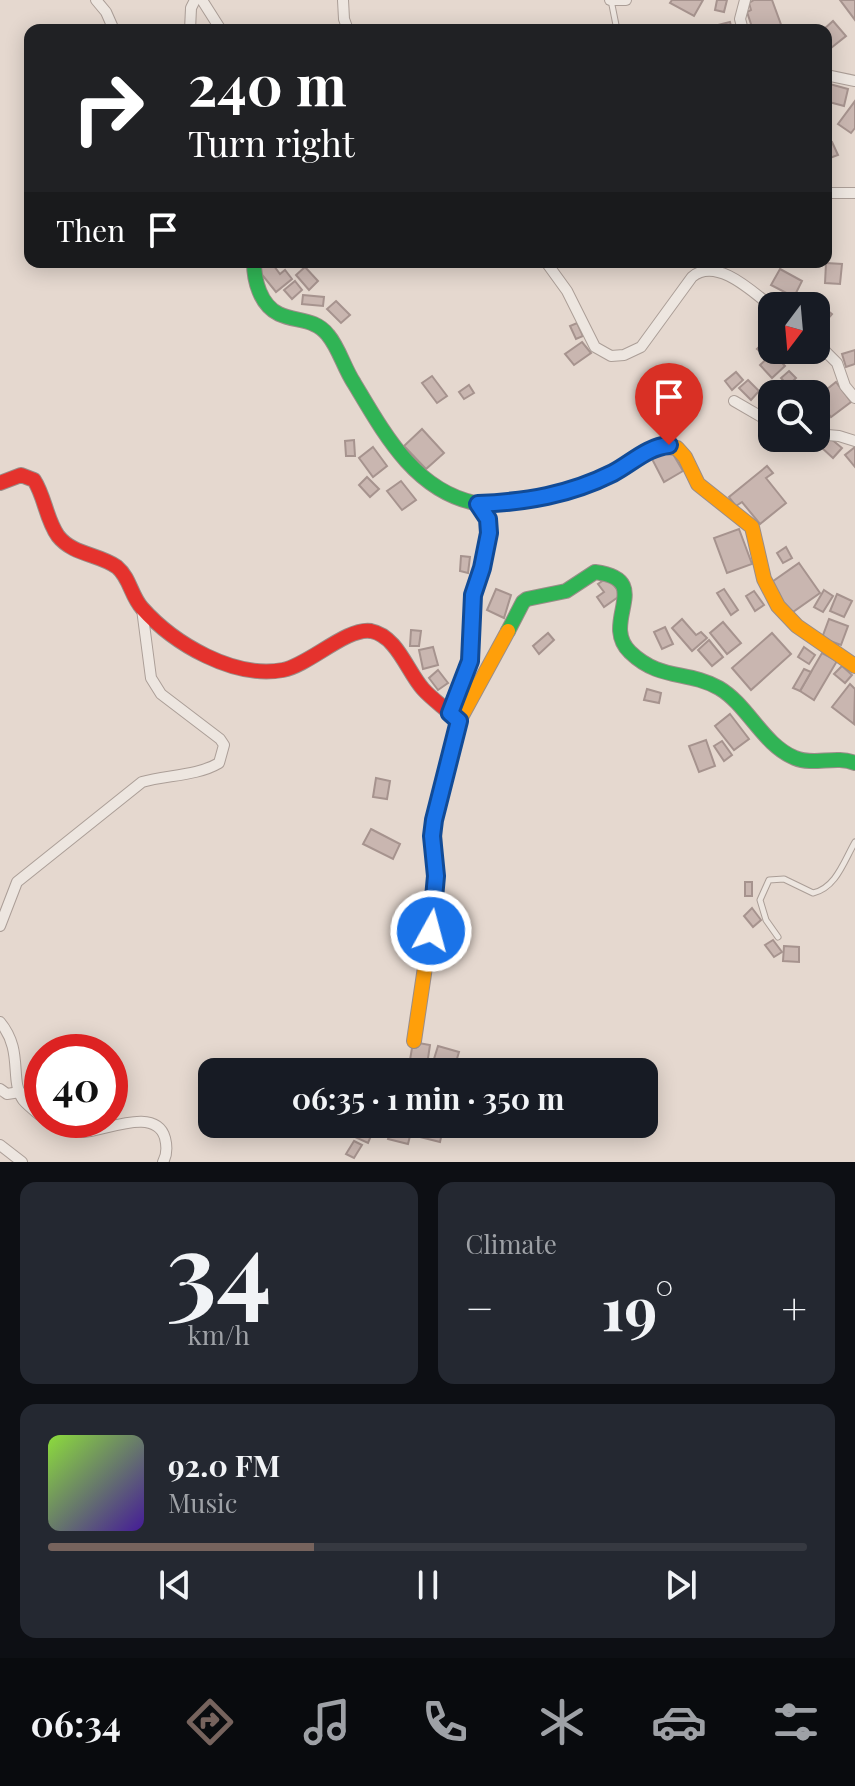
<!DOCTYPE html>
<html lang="en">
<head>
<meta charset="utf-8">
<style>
	:root { --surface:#171b24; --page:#242831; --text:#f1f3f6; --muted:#9ea1a6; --line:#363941; --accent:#76635d }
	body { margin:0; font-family:"Playfair Display",serif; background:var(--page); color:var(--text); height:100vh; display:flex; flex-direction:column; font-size:30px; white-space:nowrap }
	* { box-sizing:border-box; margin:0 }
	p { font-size:26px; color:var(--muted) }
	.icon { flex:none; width:44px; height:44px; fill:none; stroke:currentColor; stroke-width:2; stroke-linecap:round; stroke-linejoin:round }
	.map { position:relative; height:1162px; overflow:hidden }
	.drawer { display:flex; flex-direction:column; gap:20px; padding:20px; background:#0d0f14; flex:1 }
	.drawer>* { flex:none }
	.top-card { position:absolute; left:24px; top:24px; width:808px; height:244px; border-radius:16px; box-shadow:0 4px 20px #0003; background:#202124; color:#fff; overflow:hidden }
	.needle { width:52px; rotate:196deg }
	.buttons { position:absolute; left:758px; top:292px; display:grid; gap:16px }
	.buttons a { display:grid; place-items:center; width:72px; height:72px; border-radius:16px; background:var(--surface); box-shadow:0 4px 20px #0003; font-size:40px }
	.speed { position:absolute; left:24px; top:1034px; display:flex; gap:16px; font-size:40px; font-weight:700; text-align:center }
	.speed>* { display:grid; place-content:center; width:104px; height:104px; border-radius:50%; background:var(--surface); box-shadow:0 4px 20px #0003; line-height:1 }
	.speed .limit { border:12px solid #d22; background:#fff; color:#111 }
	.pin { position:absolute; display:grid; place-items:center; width:68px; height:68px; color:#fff; margin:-82px -34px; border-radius:50% 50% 50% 0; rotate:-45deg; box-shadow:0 0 8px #0007 }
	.pin .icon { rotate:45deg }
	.me { position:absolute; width:88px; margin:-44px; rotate:7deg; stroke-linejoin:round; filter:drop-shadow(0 0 6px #0008) }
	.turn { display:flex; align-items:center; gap:28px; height:168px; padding:0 32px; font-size:36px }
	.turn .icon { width:104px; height:104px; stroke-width:2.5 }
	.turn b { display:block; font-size:56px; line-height:68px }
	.then { display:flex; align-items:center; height:76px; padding:0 32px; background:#0003; gap:16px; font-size:30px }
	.big { font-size:60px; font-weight:700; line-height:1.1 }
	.drawer .tile { flex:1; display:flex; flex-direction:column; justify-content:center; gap:12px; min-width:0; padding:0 28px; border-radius:16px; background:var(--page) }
	.drawer .dial { align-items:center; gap:0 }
	.dial b { font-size:104px; line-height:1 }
	.song { display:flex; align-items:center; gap:24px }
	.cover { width:96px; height:96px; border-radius:12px; background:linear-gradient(135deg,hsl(90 70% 55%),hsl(260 70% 35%)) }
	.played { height:8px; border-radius:4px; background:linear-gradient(90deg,var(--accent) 35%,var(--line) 35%) }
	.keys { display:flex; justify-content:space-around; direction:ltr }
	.heat { display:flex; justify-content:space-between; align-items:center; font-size:44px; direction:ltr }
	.drawer .tiles { flex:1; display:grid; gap:20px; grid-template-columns:1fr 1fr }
	.tile:last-child { grid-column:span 2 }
	.trip { position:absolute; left:198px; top:1058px; width:460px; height:80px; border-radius:16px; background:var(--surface); box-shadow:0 4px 20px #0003; font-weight:700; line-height:80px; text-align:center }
	.dock { display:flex; height:128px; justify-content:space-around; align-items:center; background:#090b0e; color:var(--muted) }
	.dock .icon { width:56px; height:56px }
	.dock .on { color:var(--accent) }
	.dock b { font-size:36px; color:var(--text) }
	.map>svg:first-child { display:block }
	.building { fill:#c9b6b0; stroke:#a6938e; stroke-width:2 }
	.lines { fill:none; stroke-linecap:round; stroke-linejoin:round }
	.lane-casing { stroke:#ab9e97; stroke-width:7 }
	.street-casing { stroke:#ab9e97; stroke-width:12 }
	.fast-casing { stroke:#9a8d88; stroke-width:16 }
	.slow-casing { stroke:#9a8d88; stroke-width:16 }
	.jam-casing { stroke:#9a8d88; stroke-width:16 }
	.lane { stroke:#ede6e0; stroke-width:5 }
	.street { stroke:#ede6e0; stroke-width:10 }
	.fast { stroke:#30b455; stroke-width:14 }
	.slow { stroke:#ff9f0a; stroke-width:14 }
	.jam { stroke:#e5322d; stroke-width:14 }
	.route-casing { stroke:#114b97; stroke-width:20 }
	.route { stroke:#1a73e8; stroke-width:14 }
</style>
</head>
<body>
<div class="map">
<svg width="855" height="1162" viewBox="0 0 855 1162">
	<rect width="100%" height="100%" fill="#e5d8cf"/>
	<g class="building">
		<path d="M 672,0 L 703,0 L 694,16 L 670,3 Z"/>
		<path d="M 717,0 L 727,0 L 724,12 L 715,10 Z"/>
		<path d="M 754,0 L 772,0 L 783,30 L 753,30 L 747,12 L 751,10 L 749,3 Z"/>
		<path d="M 840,0 L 855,0 L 855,20 Z"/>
		<path d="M 833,21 L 846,36 L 826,52 L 826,30 L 823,30 Z"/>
		<path d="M 730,22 L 732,30 L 715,30 L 714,26 Z"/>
		<path d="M 826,83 L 848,89 L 844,106 L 829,102 L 826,112 Z"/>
		<path d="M 855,101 L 855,128 L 851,133 L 838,124 Z"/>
		<path d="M 832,142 L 838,155 L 827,159 L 826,144 Z"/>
		<path d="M 260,262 L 271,262 L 280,274 L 285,270 L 292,279 L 276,292 L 255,266 Z"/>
		<path d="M 826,263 L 842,264 L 840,284 L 825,283 Z"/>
		<path d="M 305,267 L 318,281 L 309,290 L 296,275 Z"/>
		<path d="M 780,269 L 802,281 L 794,297 L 771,285 Z"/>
		<path d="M 295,281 L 302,290 L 292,299 L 284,290 Z"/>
		<path d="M 303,295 L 324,297 L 323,306 L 302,304 Z"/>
		<path d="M 336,301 L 350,315 L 341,323 L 327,309 Z"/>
		<path d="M 816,301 L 832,314 L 818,330 L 816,306 L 812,306 Z"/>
		<path d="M 577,323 L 583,336 L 576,339 L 570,326 Z"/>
		<path d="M 582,342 L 591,353 L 574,365 L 565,354 Z"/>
		<path d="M 764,342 L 772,349 L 766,356 L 757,349 Z"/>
		<path d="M 855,350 L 855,364 L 846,367 L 842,354 Z"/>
		<path d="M 773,353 L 785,366 L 772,378 L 760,365 Z"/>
		<path d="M 789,371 L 796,378 L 788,386 L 781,378 Z"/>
		<path d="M 736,372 L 743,380 L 732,390 L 725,381 Z"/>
		<path d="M 432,376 L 447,396 L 437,403 L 422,383 Z"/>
		<path d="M 748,380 L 759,391 L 751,400 L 739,388 Z"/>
		<path d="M 836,382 L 851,402 L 831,417 L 816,398 Z"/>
		<path d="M 469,385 L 474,393 L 464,399 L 459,392 Z"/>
		<path d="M 772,426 L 772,438 L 780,438 L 774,445 L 763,436 Z"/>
		<path d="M 422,429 L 444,453 L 426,469 L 404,446 Z"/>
		<path d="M 830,438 L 842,448 L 833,458 L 822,448 Z"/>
		<path d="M 354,440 L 355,456 L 346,456 L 345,441 Z"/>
		<path d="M 373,447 L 387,466 L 373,477 L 359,458 Z"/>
		<path d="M 855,447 L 855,467 L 845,455 Z"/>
		<path d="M 670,449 L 683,471 L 664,482 L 652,459 Z"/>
		<path d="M 767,466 L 773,473 L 766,478 L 786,503 L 760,524 L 742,502 L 736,506 L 729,497 Z"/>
		<path d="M 367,477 L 379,489 L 370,497 L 359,485 Z"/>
		<path d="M 401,481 L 416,500 L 402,510 L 387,491 Z"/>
		<path d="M 739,529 L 752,564 L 727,573 L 714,538 Z"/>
		<path d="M 786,547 L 792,558 L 783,563 L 777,553 Z"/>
		<path d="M 461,556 L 470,557 L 468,573 L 460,571 Z"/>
		<path d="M 799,563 L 820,593 L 790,614 L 769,584 Z"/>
		<path d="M 608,577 L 621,595 L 604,607 L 597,597 L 604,592 L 598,584 Z"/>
		<path d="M 496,589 L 511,595 L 504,618 L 487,610 Z"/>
		<path d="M 724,589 L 738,610 L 731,615 L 717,593 Z"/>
		<path d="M 824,590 L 833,596 L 823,612 L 814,607 Z"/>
		<path d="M 754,591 L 764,605 L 755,611 L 746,596 Z"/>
		<path d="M 837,594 L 852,601 L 844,617 L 830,611 Z"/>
		<path d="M 682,619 L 696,635 L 701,632 L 707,638 L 692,651 L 672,628 Z"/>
		<path d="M 829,619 L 848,626 L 841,645 L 822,638 Z"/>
		<path d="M 723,622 L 741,643 L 727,654 L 710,633 Z"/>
		<path d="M 665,627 L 673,644 L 662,649 L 654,632 Z"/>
		<path d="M 411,630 L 421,631 L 419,646 L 410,646 Z"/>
		<path d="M 548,633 L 554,640 L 539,654 L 533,646 Z"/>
		<path d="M 772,633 L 791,654 L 751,690 L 732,668 Z"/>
		<path d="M 709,640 L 723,657 L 712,666 L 698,650 Z"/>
		<path d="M 433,647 L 438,665 L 423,669 L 419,650 Z"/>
		<path d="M 804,647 L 815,655 L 809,664 L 798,657 Z"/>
		<path d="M 822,653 L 837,661 L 814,700 L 800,691 Z"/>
		<path d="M 842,666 L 852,675 L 845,683 L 834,674 Z"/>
		<path d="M 804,669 L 811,672 L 800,691 L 793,688 Z"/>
		<path d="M 438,670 L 448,683 L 438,690 L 429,678 Z"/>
		<path d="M 850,684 L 855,689 L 854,724 L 832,707 Z"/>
		<path d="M 647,689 L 661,693 L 659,703 L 644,700 Z"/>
		<path d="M 730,714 L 749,739 L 734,750 L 715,726 Z"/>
		<path d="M 706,740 L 715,766 L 699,772 L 689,746 Z"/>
		<path d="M 722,741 L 732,755 L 724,761 L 714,746 Z"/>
		<path d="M 376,778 L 390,781 L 387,799 L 373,797 Z"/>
		<path d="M 371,829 L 400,844 L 393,859 L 363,844 Z"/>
		<rect x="745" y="882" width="7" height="14"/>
		<path d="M 752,908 L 761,920 L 753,927 L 744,916 Z"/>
		<path d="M 773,940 L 782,952 L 774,957 L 765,945 Z"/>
		<path d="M 784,946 L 799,947 L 799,962 L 783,961 Z"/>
		<path d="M 413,1042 L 430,1045 L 426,1072 L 408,1072 Z"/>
		<path d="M 438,1046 L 459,1052 L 453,1072 L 430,1072 Z"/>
		<path d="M 361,1124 L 376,1124 L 368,1143 L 355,1137 Z"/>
		<path d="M 392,1124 L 413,1124 L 408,1144 L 388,1139 Z"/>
		<path d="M 419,1124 L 444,1124 L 440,1142 L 416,1136 Z"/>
		<path d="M 354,1141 L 362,1145 L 354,1158 L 346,1154 Z"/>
	</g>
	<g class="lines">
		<g class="lane-casing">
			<g id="lane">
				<path d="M 611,0 L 617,30"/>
				<path d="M 778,937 L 766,920 L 760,900 L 769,880 L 784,879 L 813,893 C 836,888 844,861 855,842"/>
			</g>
		</g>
		<g class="street-casing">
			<g id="street">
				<path d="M 96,0 L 106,12 L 114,30"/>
				<path d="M 202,0 L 221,30"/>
				<path d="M 343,0 L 344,19 L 348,30"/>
				<path d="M 610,0 L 626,0"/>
				<path d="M 190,30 L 191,8 L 195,0"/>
				<path d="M 743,30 L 740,19 L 745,0"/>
				<path d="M 826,75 L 855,81"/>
				<path d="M 826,193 L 855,193"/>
				<path d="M 546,262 L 567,291 L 595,347 L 611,356 L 624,355 L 641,347 L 692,277 C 716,256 753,292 772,307"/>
				<path d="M 816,342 L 837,363 L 845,386 L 855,398"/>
				<path d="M 734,401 L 772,423"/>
				<path d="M 816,434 L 839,436 L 855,441"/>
				<path d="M 454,717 L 450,713 L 470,661 L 473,595 L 482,568 L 489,533 L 488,519 L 478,504"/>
				<path d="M 0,926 L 17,882 L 142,782 C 166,775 197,776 219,763 L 224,745 L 220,739 L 161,694 L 151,678 L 142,609"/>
				<path d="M 0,1022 C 24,1051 9,1079 23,1100 C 28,1106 36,1112 42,1117"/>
				<path d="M 0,1089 L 7,1094 L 20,1092"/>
				<path d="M 49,1120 C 60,1125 72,1132 84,1132 C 105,1131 156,1106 165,1138 C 167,1146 167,1155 163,1162"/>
				<path d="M 0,1145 L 22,1162"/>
			</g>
		</g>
		<g class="fast-casing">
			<g id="fast">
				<path d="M 254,262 C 254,280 260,305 279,314 C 296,322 315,318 328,335 C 339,348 344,368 354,383 C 384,433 414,490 475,503 C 495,507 539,498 560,494"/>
				<path d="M 508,631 L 523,602 L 527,599 L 566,591 L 595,572 C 656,580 599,622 630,652 C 660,681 687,670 719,688 C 748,705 763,745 795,758 C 814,766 835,755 855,763"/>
			</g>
		</g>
		<g class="slow-casing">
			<g id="slow">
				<path d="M 560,494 L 612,473 L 657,446 L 677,448 L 685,457 L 698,484 L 752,527 L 764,579 L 778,606 L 797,626 L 855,666"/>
				<path d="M 414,1041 L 435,900 L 434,820 L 459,721 L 508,631"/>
			</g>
		</g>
		<g class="jam-casing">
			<path id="jam" d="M 0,483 L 21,475 L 34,480 C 45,497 46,519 58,536 C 73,555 99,554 117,567 C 130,578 131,596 142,608 C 174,644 234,679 283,670 C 309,665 347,627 371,631 C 397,636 407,671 423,689 C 431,698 441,705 450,713"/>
		</g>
		<use href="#lane" class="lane"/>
		<use href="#street" class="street"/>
		<use href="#fast" class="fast"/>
		<use href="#slow" class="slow"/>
		<use href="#jam" class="jam"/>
	</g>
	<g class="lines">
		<g class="route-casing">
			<path id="route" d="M 431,931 L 436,876 L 432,836 L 434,820 L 459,721 L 450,713 L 470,661 L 473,595 L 482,568 L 489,533 L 488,519 L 478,504 C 526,502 569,495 613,473 C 632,463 647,447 669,445"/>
		</g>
		<use href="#route" class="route"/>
	</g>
</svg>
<div class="buttons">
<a><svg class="needle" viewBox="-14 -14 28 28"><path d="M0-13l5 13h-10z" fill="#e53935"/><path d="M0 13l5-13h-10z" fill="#9ea1a6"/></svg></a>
<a><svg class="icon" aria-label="search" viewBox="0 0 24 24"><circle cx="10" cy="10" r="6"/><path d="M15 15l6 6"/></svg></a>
</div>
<div class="speed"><div class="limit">40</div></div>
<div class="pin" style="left:669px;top:445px;background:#d93025"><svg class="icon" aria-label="arrive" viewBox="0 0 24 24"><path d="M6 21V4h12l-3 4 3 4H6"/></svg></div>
<svg class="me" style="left:431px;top:931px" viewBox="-20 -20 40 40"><circle r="17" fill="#1a73e8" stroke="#fff" stroke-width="3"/><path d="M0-11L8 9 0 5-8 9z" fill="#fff"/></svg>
<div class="trip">06:35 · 1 min · 350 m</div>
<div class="top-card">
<div class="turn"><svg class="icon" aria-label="right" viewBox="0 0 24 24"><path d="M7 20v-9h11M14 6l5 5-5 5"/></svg><div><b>240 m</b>Turn right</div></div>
<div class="then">Then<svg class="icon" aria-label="arrive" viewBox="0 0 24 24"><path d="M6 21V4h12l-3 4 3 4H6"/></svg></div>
</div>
</div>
<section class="drawer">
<div class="tiles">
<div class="tile dial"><b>34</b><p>km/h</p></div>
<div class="tile"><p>Climate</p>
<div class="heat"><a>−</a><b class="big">19°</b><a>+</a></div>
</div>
<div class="tile">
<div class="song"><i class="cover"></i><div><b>92.0 FM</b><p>Music</p></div></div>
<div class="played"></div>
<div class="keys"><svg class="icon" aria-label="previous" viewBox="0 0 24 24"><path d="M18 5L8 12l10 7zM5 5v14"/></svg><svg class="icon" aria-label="pause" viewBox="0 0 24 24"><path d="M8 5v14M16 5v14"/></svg><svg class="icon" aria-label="next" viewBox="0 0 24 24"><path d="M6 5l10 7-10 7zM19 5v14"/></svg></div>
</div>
</div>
</section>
<nav class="dock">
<b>06:34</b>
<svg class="icon on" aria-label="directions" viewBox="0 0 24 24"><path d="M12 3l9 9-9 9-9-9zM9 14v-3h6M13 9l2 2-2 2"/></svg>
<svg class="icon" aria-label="music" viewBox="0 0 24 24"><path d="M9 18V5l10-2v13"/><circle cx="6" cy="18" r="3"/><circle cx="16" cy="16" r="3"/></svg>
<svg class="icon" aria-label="phone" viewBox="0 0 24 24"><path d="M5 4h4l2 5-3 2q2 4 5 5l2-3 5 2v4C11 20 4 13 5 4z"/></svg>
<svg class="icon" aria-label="climate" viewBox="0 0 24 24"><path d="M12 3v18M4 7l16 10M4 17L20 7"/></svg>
<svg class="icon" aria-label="car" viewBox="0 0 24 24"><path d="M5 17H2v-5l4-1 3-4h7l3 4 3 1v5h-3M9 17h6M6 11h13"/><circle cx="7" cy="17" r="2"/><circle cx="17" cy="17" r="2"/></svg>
<svg class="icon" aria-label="filters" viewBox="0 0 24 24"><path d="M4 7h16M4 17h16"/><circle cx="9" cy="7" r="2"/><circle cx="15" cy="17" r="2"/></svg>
</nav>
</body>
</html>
